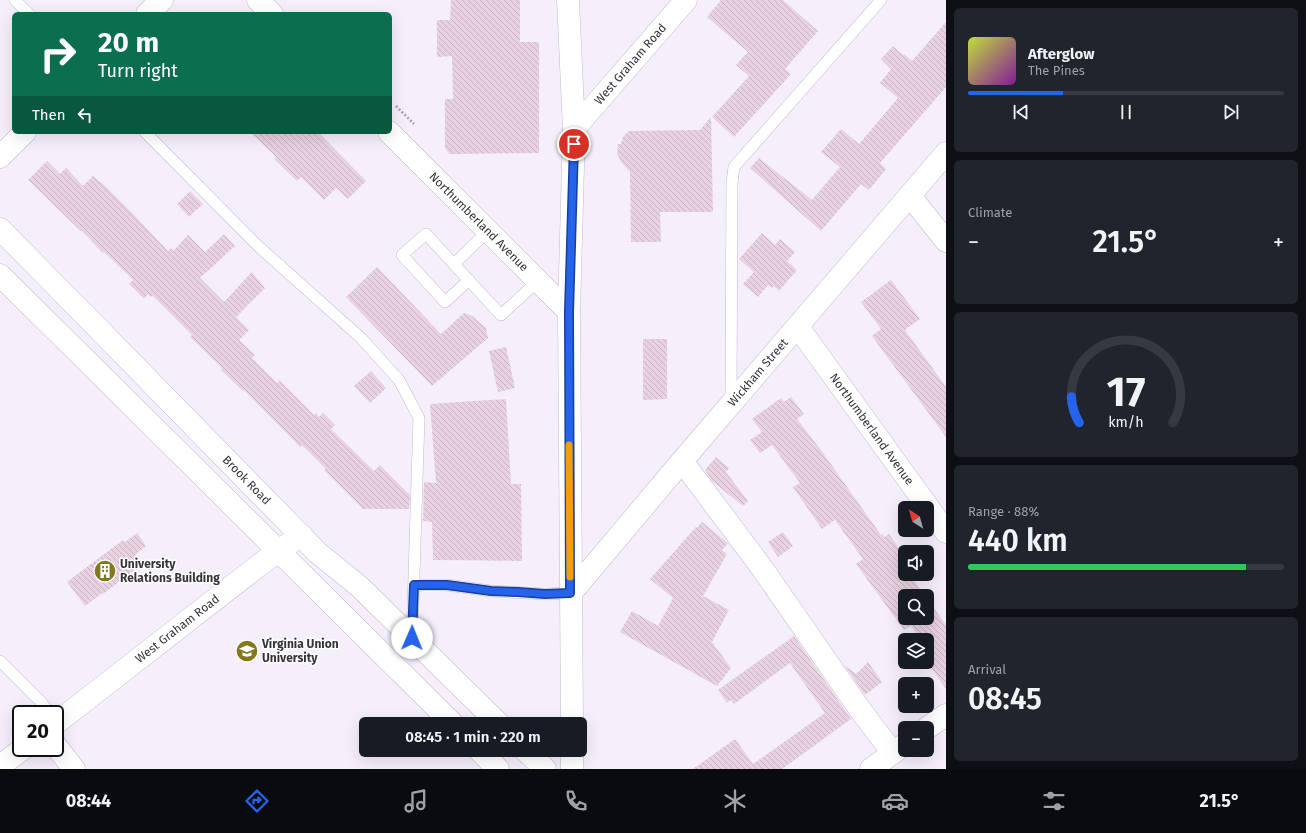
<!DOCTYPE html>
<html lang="en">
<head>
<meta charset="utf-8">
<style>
	:root { --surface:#171b24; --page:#20242c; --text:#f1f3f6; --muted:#9ea1a6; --line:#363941; --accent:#2563eb }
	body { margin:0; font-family:"Fira Sans",sans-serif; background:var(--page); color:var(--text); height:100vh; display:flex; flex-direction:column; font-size:15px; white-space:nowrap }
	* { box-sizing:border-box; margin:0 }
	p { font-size:13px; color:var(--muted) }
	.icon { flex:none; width:22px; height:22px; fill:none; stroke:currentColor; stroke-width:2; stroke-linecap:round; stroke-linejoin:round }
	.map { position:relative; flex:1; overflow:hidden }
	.side { display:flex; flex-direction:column; gap:8px; padding:8px; background:#0d0f14; width:360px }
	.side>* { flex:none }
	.hud { position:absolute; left:12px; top:12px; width:380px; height:122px; border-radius:6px; box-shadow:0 4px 16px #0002; background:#0b6e4f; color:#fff; overflow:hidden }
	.needle { width:26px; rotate:323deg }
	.tools { position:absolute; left:898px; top:501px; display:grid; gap:8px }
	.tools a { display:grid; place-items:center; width:36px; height:36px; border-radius:6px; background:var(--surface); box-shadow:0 4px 16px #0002; font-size:20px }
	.speed { position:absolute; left:12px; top:705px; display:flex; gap:8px; font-size:20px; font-weight:700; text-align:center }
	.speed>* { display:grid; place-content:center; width:52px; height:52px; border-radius:50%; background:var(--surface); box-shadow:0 4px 16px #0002; line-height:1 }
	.speed .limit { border:2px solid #111; border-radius:6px; background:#fff; color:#111 }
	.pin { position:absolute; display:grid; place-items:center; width:34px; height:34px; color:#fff; margin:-17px; border:2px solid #fff; border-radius:50%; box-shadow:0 1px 4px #0007 }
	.me { position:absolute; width:44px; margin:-22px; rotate:1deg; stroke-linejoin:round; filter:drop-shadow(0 0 3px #0008) }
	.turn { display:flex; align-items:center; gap:14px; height:84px; padding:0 20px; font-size:18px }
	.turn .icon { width:52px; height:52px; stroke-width:2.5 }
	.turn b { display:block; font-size:28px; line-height:34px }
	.then { display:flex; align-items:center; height:38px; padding:0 20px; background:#0003; gap:8px; font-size:15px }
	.big { font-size:30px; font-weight:600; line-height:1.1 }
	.side .widget { flex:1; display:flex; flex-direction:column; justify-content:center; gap:6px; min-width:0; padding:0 14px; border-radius:6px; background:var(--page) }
	.side .dial { align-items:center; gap:0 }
	.dial svg { height:104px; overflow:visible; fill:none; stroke:var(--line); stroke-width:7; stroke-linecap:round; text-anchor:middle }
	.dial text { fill:var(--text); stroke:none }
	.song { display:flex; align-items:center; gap:12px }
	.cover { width:48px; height:48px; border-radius:6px; background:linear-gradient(135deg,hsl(70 70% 55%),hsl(290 70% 35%)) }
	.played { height:4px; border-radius:2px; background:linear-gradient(90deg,var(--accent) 30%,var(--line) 30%) }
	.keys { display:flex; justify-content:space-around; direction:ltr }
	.heat { display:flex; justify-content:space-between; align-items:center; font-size:22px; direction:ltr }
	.charge { height:6px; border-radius:3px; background:linear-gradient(90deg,#34c759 88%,var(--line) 0) }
	.trip { position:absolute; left:359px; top:717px; width:228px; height:40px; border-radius:6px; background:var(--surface); box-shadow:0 4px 16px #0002; font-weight:600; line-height:40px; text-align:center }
	.menu { display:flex; height:64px; justify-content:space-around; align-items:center; background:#090b0e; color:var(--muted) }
	.menu .icon { width:28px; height:28px }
	.menu .active { color:var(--accent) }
	.menu b { font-size:18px; color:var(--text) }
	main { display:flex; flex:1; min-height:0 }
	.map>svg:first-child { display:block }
	.building { fill:url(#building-back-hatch) }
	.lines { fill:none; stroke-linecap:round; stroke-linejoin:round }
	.service-casing { stroke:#c4b9cf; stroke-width:12 }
	.minor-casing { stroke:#c4b9cf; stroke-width:23 }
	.tertiary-casing { stroke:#c4b9cf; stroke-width:23 }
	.secondary-casing { stroke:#c4b9cf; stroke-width:23 }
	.path { stroke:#a7a1ac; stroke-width:2.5; stroke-dasharray:2 2; stroke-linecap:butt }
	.service { stroke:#fff; stroke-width:11 }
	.minor { stroke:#fff; stroke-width:22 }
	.tertiary { stroke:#fff; stroke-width:22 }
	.secondary { stroke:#fff; stroke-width:22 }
	.route-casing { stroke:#184099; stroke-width:10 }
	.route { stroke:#2563eb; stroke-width:7 }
	.slow { stroke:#f59e0b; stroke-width:7 }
	.labels { text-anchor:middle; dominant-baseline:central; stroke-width:3; stroke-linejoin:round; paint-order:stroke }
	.street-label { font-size:12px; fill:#37333b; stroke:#fff }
	.poi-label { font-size:12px; font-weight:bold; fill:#37333b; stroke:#fff; text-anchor:start }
</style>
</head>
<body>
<main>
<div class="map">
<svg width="946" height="769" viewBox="0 0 946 769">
	<defs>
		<pattern id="building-back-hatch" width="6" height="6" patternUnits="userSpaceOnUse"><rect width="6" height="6" fill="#e8d1e0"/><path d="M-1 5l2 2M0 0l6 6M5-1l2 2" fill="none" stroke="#c8b4c1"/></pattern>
	</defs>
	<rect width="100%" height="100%" fill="#f5effc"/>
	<g class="building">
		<path d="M 451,0 L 520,0 L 520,42 L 539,42 L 539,153 L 450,154 L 445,149 L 445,99 L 453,99 L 452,56 L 437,57 L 437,20 L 450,20 Z"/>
		<path d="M 721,0 L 783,0 L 818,31 L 785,69 L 791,74 L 734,137 L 712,117 L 749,76 L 736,65 L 748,52 L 707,17 Z"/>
		<path d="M 946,22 L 946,87 L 880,163 L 886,169 L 869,190 L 861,184 L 821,231 L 750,168 L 759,158 L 812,200 L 840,167 L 821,152 L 841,129 L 859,144 L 898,98 L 880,83 L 891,69 L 881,59 L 893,46 L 903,55 L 904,54 L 912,61 Z"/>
		<path d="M 711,117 L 713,212 L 660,212 L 661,242 L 631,242 L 630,172 L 622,163 L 617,154 L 618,144 L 621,144 L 623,137 L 629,131 L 700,130 Z"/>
		<path d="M 250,132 L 318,132 L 366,181 L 348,199 L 336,188 L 324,200 L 301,177 L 297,181 L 274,159 L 276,157 Z"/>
		<path d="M 47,161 L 60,174 L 66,168 L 83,186 L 93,176 L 100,182 L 101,182 L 134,215 L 168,251 L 171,248 L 173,251 L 188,235 L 205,252 L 224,234 L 235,246 L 200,278 L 224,302 L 252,272 L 265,288 L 236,317 L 249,330 L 239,340 L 255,355 L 252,358 L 277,383 L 280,381 L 314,415 L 316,413 L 319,417 L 323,413 L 335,425 L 331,429 L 374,471 L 380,465 L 410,495 L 409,509 L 363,509 L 324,470 L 326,469 L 302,445 L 300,447 L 244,390 L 243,391 L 221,370 L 222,368 L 190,337 L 192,335 L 153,296 L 151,297 L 148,294 L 144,299 L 129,284 L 133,280 L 104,252 L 103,253 L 82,231 L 81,231 L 28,180 Z"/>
		<path d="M 190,191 L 203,204 L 189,217 L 177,204 Z"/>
		<path d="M 762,233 L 775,245 L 780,239 L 795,252 L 787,261 L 797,270 L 779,291 L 774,286 L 772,288 L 768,285 L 758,297 L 743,284 L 754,272 L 739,259 Z"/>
		<path d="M 377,267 L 441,334 L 464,313 L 472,316 L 486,328 L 488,338 L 432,386 L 346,297 Z"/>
		<path d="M 891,280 L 920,319 L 905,330 L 946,387 L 946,437 L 872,336 L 881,329 L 861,302 Z"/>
		<path d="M 643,339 L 667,339 L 667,399 L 643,400 Z"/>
		<path d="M 506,347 L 515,388 L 498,392 L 489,351 Z"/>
		<path d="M 371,371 L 386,388 L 370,403 L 354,386 Z"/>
		<path d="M 791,397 L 804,414 L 797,419 L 823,453 L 881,535 L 882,534 L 884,537 L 889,534 L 905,557 L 905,574 L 909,574 L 925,596 L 905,596 L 905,618 L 927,618 L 927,599 L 946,625 L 946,689 L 927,662 L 927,661 L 933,656 L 927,648 L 927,640 L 921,640 L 911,626 L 904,630 L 856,564 L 863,559 L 835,520 L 822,529 L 793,487 L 800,483 L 772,445 L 760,453 L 750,440 L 762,432 L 752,419 L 781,398 L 784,402 Z"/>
		<path d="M 506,399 L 511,484 L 521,484 L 522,561 L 433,560 L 432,522 L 423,521 L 424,482 L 436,483 L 430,404 Z"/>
		<path d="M 716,457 L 729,468 L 726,472 L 748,501 L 743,506 L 712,481 L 705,470 Z"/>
		<path d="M 702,522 L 728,543 L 722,550 L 727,554 L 703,596 L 729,610 L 712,642 L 731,668 L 717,686 L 620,632 L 632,611 L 658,626 L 673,598 L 650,579 L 696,527 L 697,528 Z"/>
		<path d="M 783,532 L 793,546 L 778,557 L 768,542 Z"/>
		<path d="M 137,533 L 146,546 L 134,556 L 141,565 L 103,594 L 102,593 L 85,606 L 67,582 L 123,540 L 125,542 Z"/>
		<path d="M 794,636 L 851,719 L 782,769 L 693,769 L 735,739 L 753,764 L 825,713 L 790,663 L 734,704 L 731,700 L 727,703 L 718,690 Z"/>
		<path d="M 868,662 L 882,682 L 865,695 L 844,665 L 856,674 Z"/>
	</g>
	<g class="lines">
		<g class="service-casing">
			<g id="service">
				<path d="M 15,0 L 29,14"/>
				<path d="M 145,132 L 258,246 L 361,338 L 399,380 L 419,418 L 412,638"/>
				<path d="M 454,264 L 488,231"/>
				<path d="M 469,280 L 445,302 L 402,255 L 426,234 L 501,315 L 538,281"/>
				<path d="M 731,401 L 732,183 L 734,167 L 881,0"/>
				<path d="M 414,585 L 447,585 L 491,591 L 545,594 L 571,593"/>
				<path d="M 0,661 L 42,703 L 50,714"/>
			</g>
		</g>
		<g class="minor-casing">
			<g id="minor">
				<path d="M 258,0 L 272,14"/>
				<path id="s1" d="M 574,129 L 686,0"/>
				<path id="s2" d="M 389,132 L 569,312"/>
				<path d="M 910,196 L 946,241"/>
				<path id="s3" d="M 798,327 L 946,532"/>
				<path d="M 682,461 L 762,568 L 861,711 L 893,753"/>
				<path id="s4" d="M 571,593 L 682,461 L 946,153"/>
				<path id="s5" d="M 55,724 L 258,566 L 301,535"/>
				<path d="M 927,728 L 946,715"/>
				<path d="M 55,745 L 74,769"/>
				<path d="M 0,766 L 24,748"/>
				<path d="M 871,769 L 905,744"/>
			</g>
		</g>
		<g class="tertiary-casing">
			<g id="tertiary">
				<path d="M 147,14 L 162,0"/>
				<path d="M 0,157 L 25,132"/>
			</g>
		</g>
		<g class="secondary-casing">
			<g id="secondary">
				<path d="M 568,0 L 574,129 L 569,312 L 572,724"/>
				<path id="s6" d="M 0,229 L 81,311 L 318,553 L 360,587 L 499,724"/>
				<path d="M 0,275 L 453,724"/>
				<path d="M 479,750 L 498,769"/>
				<path d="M 525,750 L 545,769"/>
				<path d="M 572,769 L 572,750"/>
			</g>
		</g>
		<path class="path" d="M 396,106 L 414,124"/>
		<use href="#service" class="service"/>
		<use href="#minor" class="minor"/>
		<use href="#tertiary" class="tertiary"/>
		<use href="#secondary" class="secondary"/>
	</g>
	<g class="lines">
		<g class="route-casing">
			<path id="route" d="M 412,638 L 414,585 L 447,585 L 491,591 L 518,592 L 545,594 L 570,593 L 569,312 L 574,144"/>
		</g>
		<use href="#route" class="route"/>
		<path class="slow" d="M 569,445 L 570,577"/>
	</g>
	<defs>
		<g id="building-disc" transform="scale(1.15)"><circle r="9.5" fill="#82791f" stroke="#fff"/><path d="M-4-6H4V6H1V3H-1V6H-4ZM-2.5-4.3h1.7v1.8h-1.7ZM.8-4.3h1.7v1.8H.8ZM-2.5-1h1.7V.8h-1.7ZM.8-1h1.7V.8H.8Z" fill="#fff"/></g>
		<g id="university-disc" transform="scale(1.15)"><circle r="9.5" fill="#82791f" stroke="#fff"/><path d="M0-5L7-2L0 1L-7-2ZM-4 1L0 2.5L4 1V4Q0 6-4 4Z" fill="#fff"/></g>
	</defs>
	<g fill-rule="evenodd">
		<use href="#building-disc" x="105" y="571"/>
		<use href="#university-disc" x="247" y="651"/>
	</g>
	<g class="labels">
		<g class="street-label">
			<text stroke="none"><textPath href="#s1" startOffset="86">West Graham Road</textPath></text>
			<text stroke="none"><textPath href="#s2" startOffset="127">Northumberland Avenue</textPath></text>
			<text stroke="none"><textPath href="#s4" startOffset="289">Wickham Street</textPath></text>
			<text stroke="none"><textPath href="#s3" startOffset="126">Northumberland Avenue</textPath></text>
			<text stroke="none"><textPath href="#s6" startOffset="352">Brook Road</textPath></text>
			<text stroke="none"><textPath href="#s5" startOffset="155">West Graham Road</textPath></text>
		</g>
		<g class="poi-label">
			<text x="120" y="564">University<tspan x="120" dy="14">Relations Building</tspan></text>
			<text x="262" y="644">Virginia Union<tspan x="262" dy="14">University</tspan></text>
		</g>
	</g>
</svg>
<div class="tools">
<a><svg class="needle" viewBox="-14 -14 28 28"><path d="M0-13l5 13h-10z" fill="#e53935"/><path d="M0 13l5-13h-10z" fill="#9ea1a6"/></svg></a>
<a><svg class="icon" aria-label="sound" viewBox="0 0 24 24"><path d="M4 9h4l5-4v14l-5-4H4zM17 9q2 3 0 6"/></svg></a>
<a><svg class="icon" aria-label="search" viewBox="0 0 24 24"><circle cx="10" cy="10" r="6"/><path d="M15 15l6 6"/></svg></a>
<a><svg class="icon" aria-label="layers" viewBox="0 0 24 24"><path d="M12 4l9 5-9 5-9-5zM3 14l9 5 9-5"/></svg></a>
<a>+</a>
<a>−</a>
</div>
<div class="speed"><div class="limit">20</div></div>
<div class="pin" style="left:574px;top:144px;background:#d93025"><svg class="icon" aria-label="arrive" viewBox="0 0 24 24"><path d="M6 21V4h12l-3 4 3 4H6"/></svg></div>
<svg class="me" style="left:412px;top:638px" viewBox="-20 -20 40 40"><circle r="19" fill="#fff"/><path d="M0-13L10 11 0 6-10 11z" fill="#2563eb"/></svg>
<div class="trip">08:45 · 1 min · 220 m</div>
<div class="hud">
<div class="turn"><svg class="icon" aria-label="right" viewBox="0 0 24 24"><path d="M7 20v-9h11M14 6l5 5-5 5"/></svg><div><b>20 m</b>Turn right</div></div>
<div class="then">Then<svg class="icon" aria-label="left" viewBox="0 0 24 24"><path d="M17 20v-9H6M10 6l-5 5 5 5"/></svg></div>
</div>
</div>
<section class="side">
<div class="widget">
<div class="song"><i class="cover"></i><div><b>Afterglow</b><p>The Pines</p></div></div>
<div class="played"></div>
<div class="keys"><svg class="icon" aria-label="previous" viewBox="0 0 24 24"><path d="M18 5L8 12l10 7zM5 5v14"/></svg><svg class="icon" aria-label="pause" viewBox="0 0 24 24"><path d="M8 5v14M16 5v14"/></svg><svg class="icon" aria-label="next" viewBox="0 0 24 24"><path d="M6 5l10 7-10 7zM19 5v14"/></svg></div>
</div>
<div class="widget"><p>Climate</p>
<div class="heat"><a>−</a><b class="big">21.5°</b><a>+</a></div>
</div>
<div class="widget dial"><svg viewBox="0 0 100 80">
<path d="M14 69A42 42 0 1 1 86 69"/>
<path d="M14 69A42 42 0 0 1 8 49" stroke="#2563eb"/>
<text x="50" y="56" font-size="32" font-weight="700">17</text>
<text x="50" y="72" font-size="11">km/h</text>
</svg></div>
<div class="widget"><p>Range · 88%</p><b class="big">440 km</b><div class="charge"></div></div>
<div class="widget"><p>Arrival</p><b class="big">08:45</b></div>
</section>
</main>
<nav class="menu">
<b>08:44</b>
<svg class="icon active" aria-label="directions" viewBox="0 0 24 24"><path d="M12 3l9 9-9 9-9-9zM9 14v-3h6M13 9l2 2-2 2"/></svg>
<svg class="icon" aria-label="music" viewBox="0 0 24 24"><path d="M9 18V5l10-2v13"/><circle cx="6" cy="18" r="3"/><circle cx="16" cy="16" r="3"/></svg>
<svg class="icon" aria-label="phone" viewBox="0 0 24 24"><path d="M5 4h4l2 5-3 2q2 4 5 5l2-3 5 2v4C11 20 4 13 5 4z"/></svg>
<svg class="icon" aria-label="climate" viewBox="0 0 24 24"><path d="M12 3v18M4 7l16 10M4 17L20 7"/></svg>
<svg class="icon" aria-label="car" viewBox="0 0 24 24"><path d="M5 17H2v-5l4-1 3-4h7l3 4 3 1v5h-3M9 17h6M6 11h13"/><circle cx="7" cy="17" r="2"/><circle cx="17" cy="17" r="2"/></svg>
<svg class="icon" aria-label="filters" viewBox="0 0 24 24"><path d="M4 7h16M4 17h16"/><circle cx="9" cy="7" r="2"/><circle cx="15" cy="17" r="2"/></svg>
<b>21.5°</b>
</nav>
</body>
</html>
